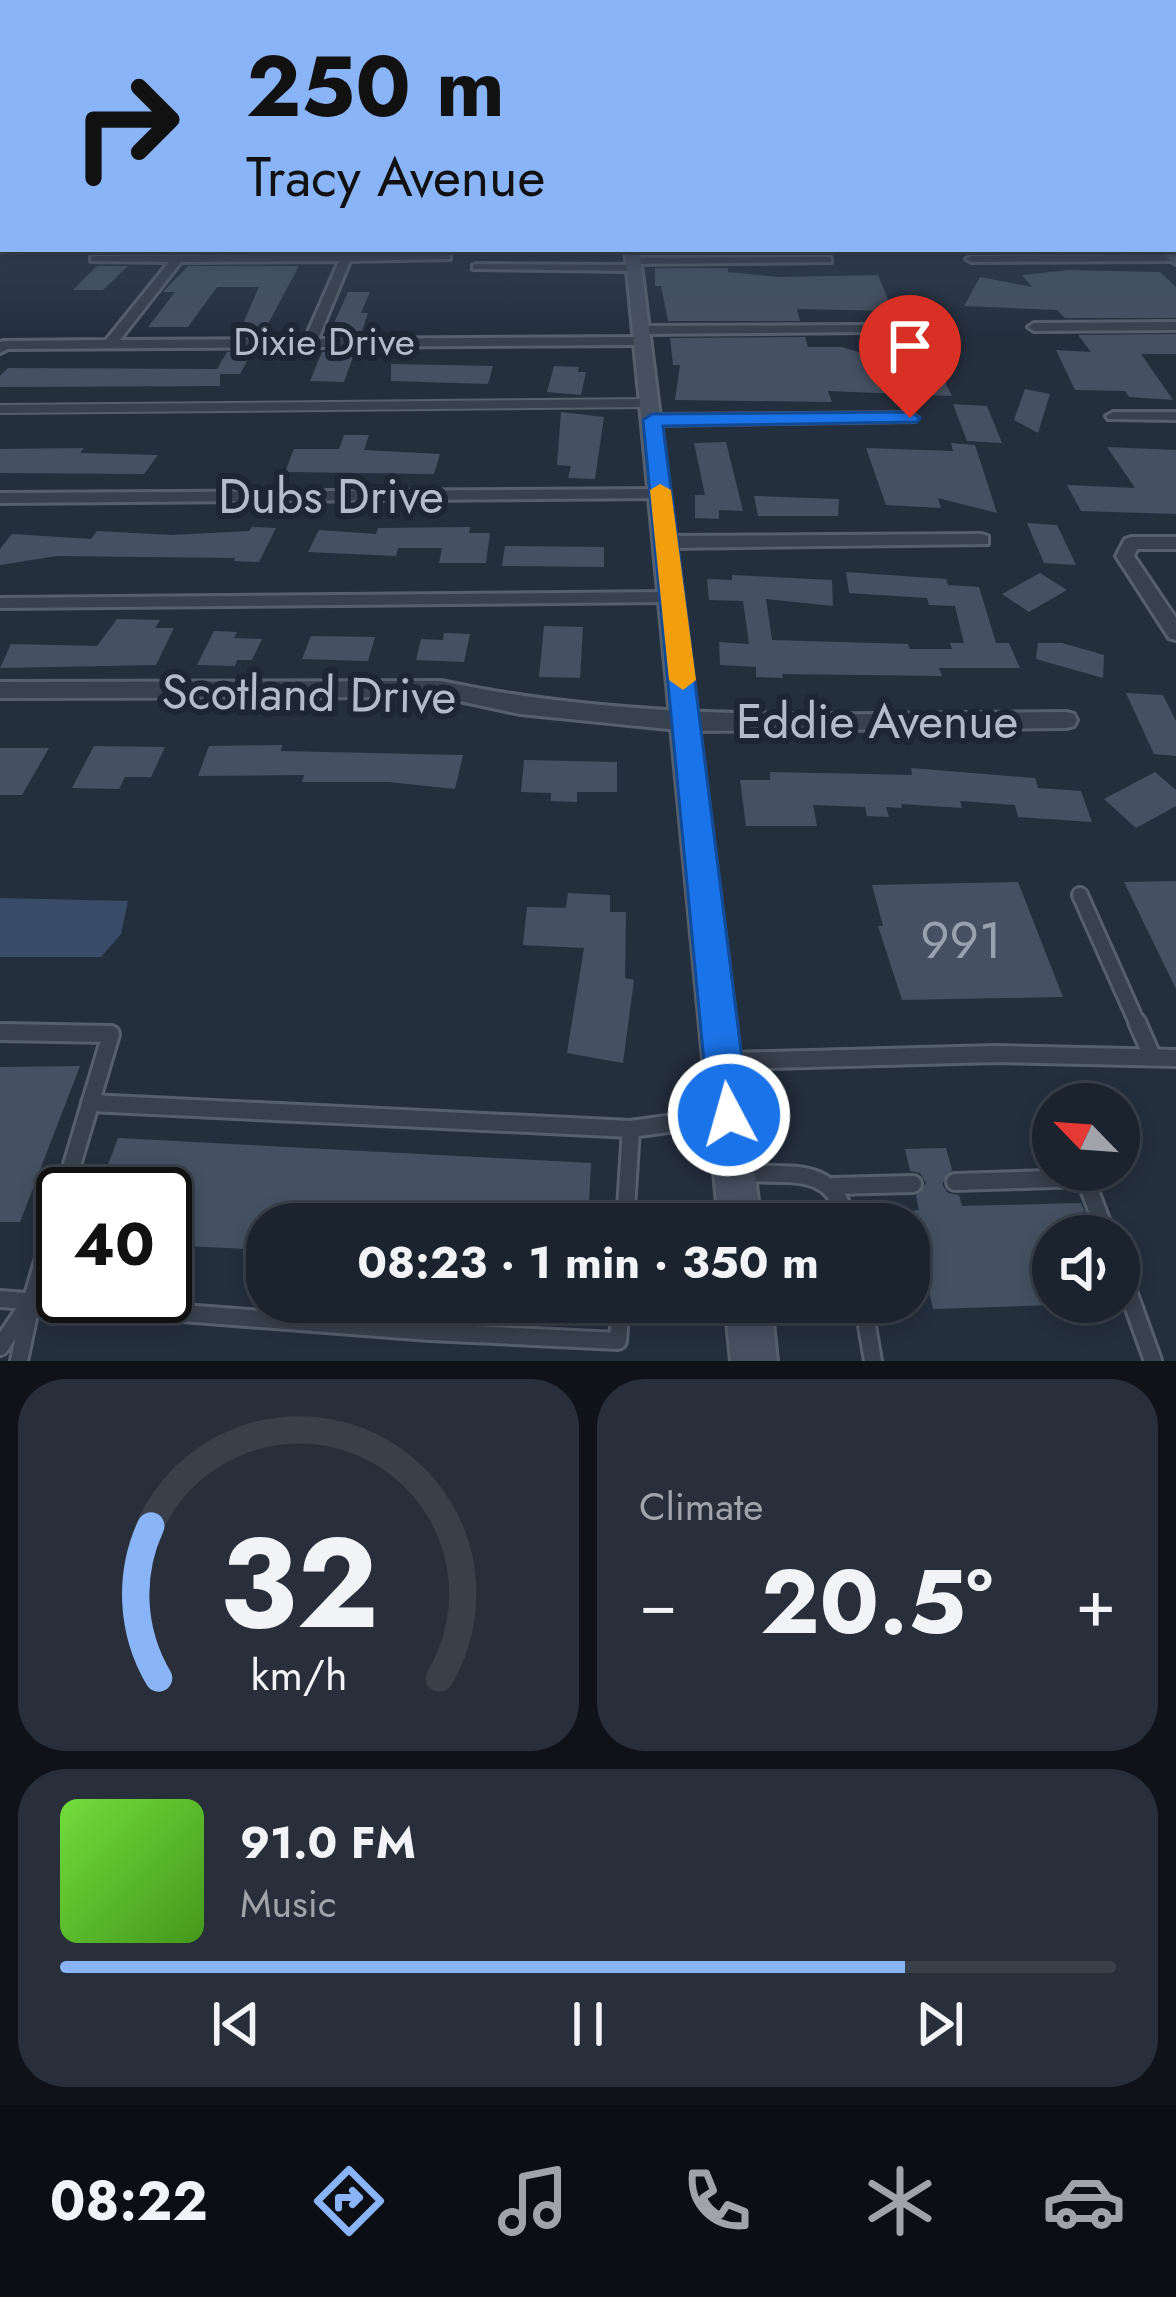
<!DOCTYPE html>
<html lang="en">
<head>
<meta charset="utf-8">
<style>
	:root { --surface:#1b232e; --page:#282f3a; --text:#f1f3f6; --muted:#a0a4aa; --line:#39404a; --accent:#8ab4f8 }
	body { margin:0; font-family:Jost,sans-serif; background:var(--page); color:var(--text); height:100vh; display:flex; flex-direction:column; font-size:45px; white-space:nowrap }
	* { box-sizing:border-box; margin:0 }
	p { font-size:39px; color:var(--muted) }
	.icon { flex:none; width:66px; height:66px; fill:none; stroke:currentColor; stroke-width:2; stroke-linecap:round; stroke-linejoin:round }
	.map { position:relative; height:1361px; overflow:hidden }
	.panel { display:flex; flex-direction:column; gap:18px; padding:18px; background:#0f1319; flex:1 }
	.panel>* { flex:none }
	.banner { position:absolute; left:0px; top:0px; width:1176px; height:252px; box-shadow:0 6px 18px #0003,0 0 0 3px var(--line); background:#8ab4f8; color:#111; overflow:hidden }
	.needle { width:78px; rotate:295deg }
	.tools { position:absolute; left:1032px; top:1083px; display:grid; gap:24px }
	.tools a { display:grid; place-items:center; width:108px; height:108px; border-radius:50%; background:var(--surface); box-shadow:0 6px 18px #0003,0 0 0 3px var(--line); font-size:60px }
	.speed { position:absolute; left:36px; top:1167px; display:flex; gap:24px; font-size:60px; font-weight:700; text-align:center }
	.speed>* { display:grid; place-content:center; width:156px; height:156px; border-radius:50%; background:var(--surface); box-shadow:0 6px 18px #0003,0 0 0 3px var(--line); line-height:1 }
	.speed .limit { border:6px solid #111; border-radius:18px; background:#fff; color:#111 }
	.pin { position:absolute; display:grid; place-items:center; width:102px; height:102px; color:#fff; margin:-123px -51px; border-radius:50% 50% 50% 0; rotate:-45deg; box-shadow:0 0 12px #0007 }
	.pin .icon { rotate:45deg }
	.me { position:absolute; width:132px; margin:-66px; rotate:354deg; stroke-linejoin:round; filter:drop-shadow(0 0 9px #0008) }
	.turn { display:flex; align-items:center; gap:42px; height:252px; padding:0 48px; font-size:54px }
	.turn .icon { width:156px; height:156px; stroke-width:2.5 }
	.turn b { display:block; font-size:84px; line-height:102px }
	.big { font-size:90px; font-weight:700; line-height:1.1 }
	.panel .widget { flex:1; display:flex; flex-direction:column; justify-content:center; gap:18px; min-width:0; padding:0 42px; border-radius:48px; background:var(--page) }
	.panel .dial { align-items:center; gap:0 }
	.dial svg { height:312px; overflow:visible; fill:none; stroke:var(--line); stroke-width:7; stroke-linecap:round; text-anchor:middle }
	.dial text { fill:var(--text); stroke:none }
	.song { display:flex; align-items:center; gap:36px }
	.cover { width:144px; height:144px; border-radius:18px; background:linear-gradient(135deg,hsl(100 70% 55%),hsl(100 70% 35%)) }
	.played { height:12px; border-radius:6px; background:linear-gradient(90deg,var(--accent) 80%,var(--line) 80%) }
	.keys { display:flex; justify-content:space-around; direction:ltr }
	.heat { display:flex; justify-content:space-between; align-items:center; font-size:66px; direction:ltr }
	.panel .tiles { flex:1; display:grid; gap:18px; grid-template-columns:1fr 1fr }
	.widget:last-child { grid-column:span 2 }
	.trip { position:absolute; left:246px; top:1203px; width:684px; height:120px; border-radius:48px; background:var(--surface); box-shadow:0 6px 18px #0003,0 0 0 3px var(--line); font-weight:700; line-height:120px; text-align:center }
	.tabs { display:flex; height:192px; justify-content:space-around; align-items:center; background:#0b0e12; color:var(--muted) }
	.tabs .icon { width:84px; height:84px }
	.tabs .on { color:var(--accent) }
	.tabs b { font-size:54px; color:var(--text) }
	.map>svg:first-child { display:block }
	.water { fill:#394c67 }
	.building { fill:#455162 }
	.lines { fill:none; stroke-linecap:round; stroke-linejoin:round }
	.lane-far3-casing { stroke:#565f6c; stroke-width:12 }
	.lane-far2-casing { stroke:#565f6c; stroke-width:16 }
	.lane-far1-casing { stroke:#565f6c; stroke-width:20 }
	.lane-casing { stroke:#565f6c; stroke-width:22 }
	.street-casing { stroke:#565f6c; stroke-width:6 }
	.secondary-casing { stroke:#565f6c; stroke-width:6 }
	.lane-far3 { stroke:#38414e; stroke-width:8 }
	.lane-far2 { stroke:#38414e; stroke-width:10 }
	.lane-far1 { stroke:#38414e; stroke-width:14 }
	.lane { stroke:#38414e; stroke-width:16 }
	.street { fill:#38414e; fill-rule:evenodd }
	.secondary { fill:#465061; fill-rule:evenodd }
	.route { fill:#1a73e8; stroke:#114b97; stroke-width:3 }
	.slow { fill:#f59e0b }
	.labels { text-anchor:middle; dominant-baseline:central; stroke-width:12; stroke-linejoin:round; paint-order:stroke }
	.far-street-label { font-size:39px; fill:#b4bcc9; stroke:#1d2633 }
	.street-label { font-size:48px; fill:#b4bcc9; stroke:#1d2633 }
	.near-number-label { font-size:51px; fill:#98a1af }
</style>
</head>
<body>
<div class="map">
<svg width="1176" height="1361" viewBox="0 0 1176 1361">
	<rect width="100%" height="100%" fill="#242f3e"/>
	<path class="water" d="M 0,898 L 128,901 L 121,934 L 101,957 L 0,957 Z"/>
	<g class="building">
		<path d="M 97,266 L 128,266 L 103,290 L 73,290 Z"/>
		<path d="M 188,266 L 299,266 L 262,335 L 238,335 L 259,287 L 217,287 L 188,327 L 148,327 L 175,292 L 163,292 Z"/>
		<path d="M 655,268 L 728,268 L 728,272 L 779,277 L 878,275 L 893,311 L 797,309 L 800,321 L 668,321 L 661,286 L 655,286 Z"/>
		<path d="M 1068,270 L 1160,272 L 1176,287 L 1176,318 L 1065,318 L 1057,310 L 964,306 L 980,277 L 1032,287 L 1022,275 Z"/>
		<path d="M 348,292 L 370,292 L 361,313 L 368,313 L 361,334 L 329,334 Z"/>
		<path d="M 1176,334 L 1176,354 L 1141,354 L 1173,400 L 1129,397 L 1125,391 L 1075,390 L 1056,350 L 1091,352 L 1078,335 Z"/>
		<path d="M 805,337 L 808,347 L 841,347 L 866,354 L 916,346 L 935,362 L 952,396 L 828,391 L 832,402 L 675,400 L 680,365 L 673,365 L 670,338 Z"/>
		<path d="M 355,351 L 344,382 L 310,381 L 322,352 Z"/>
		<path d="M 227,352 L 252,352 L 240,374 L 220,374 L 220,386 L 0,387 L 0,376 L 8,368 L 217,369 Z"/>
		<path d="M 391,364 L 444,365 L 493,366 L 488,384 L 391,381 Z"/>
		<path d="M 554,366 L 579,367 L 578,372 L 586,372 L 581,395 L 547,392 Z"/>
		<path d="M 1025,389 L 1050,394 L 1038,433 L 1014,420 Z"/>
		<path d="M 953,404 L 987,406 L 1002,443 L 967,441 Z"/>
		<path d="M 561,412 L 604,417 L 595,479 L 568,478 L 571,466 L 557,465 Z"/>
		<path d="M 344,435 L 369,435 L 364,450 L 440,454 L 434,474 L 285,472 L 294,449 L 339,449 Z"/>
		<path d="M 726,442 L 743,511 L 719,510 L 719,519 L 695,518 L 695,495 L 705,495 L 694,443 Z"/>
		<path d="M 951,443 L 975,445 L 997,513 L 938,498 L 941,508 L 886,505 L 866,448 L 953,451 Z"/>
		<path d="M 1107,447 L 1176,450 L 1176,514 L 1081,511 L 1067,485 L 1135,488 Z"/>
		<path d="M 84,448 L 80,453 L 158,455 L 144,474 L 0,473 L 0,449 Z"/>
		<path d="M 754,496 L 839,499 L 838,516 L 758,516 Z"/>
		<path d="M 1027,523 L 1057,525 L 1076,565 L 1044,563 Z"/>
		<path d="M 252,527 L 276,528 L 259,562 L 234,561 L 235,558 L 57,556 L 0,565 L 0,549 L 12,534 L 91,539 L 97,531 L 172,535 L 249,531 Z"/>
		<path d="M 470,527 L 469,533 L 490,533 L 486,563 L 439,563 L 442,548 L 398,548 L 396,556 L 308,552 L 319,530 L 376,534 L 378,528 Z"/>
		<path d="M 505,546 L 604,547 L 604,567 L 502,566 Z"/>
		<path d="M 846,572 L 946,579 L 948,585 L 979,587 L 996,643 L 1009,643 L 1020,668 L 939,668 L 942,676 L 782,674 L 783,678 L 756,677 L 756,667 L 720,665 L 719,642 L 749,644 L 743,601 L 709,600 L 707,579 L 732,580 L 732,575 L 832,580 L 833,606 L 766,599 L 772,640 L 908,644 L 910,649 L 952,649 L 950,643 L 964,643 L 955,606 L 929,605 L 927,598 L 849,593 Z"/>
		<path d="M 1040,573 L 1067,590 L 1029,612 L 1002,594 Z"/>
		<path d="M 117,619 L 160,620 L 155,628 L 174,628 L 156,665 L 0,668 L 11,644 L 97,646 Z"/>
		<path d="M 544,626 L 583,627 L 580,678 L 539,677 Z"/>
		<path d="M 214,631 L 237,632 L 234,638 L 262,639 L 252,660 L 237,660 L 235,666 L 197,665 Z"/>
		<path d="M 444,633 L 470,634 L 464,662 L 416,660 L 421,639 L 443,640 Z"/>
		<path d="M 311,636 L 375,637 L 368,661 L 302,659 Z"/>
		<path d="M 1038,643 L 1062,643 L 1104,655 L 1103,678 L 1036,659 Z"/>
		<path d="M 1126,693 L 1163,695 L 1176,721 L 1176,756 L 1154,754 Z"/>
		<path d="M 282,745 L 281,751 L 463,755 L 455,789 L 389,782 L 302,782 L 304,775 L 198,776 L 209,746 Z"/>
		<path d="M 94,746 L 165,747 L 151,777 L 125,777 L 119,789 L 72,788 Z"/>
		<path d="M 0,748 L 49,748 L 22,795 L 0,795 Z"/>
		<path d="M 524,760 L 617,762 L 617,792 L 577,792 L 577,802 L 551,801 L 551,793 L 521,792 Z"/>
		<path d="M 911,768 L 1035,778 L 1038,788 L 1081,791 L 1092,822 L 1018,817 L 1015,805 L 960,801 L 962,808 L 901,804 L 902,808 L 886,807 L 889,817 L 867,816 L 865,807 L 813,805 L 817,826 L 746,826 L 740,780 L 770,780 L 770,772 L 912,775 Z"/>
		<path d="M 1155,772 L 1176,790 L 1176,806 L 1136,828 L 1104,799 Z"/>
		<path d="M 1176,881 L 1176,989 L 1124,882 Z"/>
		<path d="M 1018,882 L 1063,997 L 902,1000 L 878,926 L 883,926 L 872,885 Z"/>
		<path d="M 568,893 L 610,895 L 610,912 L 626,912 L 625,978 L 634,980 L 623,1063 L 567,1053 L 584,948 L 523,945 L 527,907 L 566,908 Z"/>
		<path d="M 80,1066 L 20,1222 L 0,1222 L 0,1067 Z"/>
		<path d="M 118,1138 L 591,1163 L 588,1224 L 267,1224 L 267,1250 L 165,1245 L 165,1194 L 97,1194 Z"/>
		<path d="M 946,1148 L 952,1170 L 942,1184 L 948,1193 L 959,1195 L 962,1206 L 1081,1203 L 1095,1236 L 1053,1236 L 1053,1305 L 933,1309 L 910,1211 L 919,1210 L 916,1196 L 926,1183 L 920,1173 L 910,1171 L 905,1149 Z"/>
	</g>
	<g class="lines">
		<g class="lane-far3-casing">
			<path id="lane-far3" d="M 0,409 L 650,403"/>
		</g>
		<g class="lane-far2-casing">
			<path id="lane-far2" d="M 0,603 L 669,597"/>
		</g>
		<g class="lane-far1-casing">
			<path id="lane-far1" d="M 1080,895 L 1138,1025"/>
		</g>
		<g class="lane-casing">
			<g id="lane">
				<path d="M 1137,1022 L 1152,1056"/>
				<path d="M 0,1032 L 111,1034 L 32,1299"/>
				<path d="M 731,1061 L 996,1054 L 1176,1058"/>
				<path d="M 90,1103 L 631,1129"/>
				<path d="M 743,1173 C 794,1176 834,1164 848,1224"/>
				<path d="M 955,1182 L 1085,1178 L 1102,1223"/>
				<path d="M 833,1186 L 913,1184"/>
				<path d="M 625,1224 L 631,1129 L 718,1117"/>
				<path d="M 1120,1269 L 1153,1361"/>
				<path d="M 0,1299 L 430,1332 L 618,1341 L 621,1302"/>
				<path d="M 863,1302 L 873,1361"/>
				<path d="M 0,1347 L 32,1299 L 19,1361"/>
			</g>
		</g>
		<g class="street-casing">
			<g id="street">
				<rect x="1173" y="156" width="3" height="6"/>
				<rect x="0" y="194" width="3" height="6"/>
				<path d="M 446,254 L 450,255 L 450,259 L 350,261 L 318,339 L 643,337 L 650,341 L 643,345 L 8,349 L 0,353 L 0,342 L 4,341 L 106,340 L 169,262 L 91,261 L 91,257 L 95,256 ZM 339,261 L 305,339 L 120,340 L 181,262 Z"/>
				<path d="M 1176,255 L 1173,261 L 972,262 L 966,259 L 972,256 Z"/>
				<path d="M 827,257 L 831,258 L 831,262 L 634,264 L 628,261 L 634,258 Z"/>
				<path d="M 477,264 L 634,265 L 640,268 L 634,271 L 473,269 L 473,265 Z"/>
				<path d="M 1176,322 L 1176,330 L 1034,331 L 1028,327 L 1034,323 Z"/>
				<path d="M 867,325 L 874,329 L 872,332 L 642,334 L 635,330 L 642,326 Z"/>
				<path d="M 1113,412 L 1176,412 L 1176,420 L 1108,419 L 1106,416 Z"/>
				<path d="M 910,413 L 918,418 L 915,421 L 653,425 L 645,420 L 653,415 Z"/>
				<path d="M 661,489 L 667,490 L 667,498 L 0,503 L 0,493 Z"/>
				<path d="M 982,534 L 988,536 L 988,544 L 666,548 L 657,542 L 666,536 Z"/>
				<path d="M 1131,537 L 1176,537 L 1176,549 L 1137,549 L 1134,556 L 1176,618 L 1176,640 L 1169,638 L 1116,556 L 1125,539 Z"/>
				<path d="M 441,681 C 647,725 856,713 1066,712 L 1074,714 L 1077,720 L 1074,726 L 1066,728 L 688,731 L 520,714 L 441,697 L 0,698 L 0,682 Z"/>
			</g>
		</g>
		<g class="secondary-casing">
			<g id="secondary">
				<path d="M 625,249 L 639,249 L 761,1224 L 719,1224 Z"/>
				<path d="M 1156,249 L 1172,249 L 1176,264 Z"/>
				<path d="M 725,1302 L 771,1302 L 777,1361 L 731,1361 Z"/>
			</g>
		</g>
		<use href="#lane-far3" class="lane-far3"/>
		<use href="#lane-far2" class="lane-far2"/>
		<use href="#lane-far1" class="lane-far1"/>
		<use href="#lane" class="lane"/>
		<use href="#street" class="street"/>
		<use href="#secondary" class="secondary"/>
	</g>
	<linearGradient id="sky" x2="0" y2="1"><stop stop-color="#141a22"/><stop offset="0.43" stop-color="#3f4d63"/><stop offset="1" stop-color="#3f4d63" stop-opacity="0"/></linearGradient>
	<rect width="1176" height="336" fill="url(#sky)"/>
	<path class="route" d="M 910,412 L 920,418 L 917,422 L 663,426 L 749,1115 L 743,1130 L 729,1135 L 715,1130 L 709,1115 L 643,420 L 652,414 Z"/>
	<path class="slow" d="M 660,484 L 671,490 L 696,680 L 683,690 L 669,680 L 650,490 Z"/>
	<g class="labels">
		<g class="far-street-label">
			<text x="324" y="341">Dixie Drive</text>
		</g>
		<g class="street-label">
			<text x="331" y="496">Dubs Drive</text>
			<text transform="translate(309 694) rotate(1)">Scotland Drive</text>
			<text x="877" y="721">Eddie Avenue</text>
		</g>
		<g class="near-number-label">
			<text x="961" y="940">991</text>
		</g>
	</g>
</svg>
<div class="tools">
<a><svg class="needle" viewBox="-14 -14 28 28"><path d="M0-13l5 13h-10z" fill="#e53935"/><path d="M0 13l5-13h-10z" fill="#a0a4aa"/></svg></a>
<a><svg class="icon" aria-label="sound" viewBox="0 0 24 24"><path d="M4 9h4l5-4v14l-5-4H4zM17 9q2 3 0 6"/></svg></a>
</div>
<div class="speed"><div class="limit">40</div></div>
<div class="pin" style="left:910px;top:418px;background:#d93025"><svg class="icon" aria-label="arrive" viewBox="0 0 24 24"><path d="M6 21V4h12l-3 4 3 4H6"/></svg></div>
<svg class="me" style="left:729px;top:1115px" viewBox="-20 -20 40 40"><circle r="17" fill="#1a73e8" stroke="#fff" stroke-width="3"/><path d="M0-11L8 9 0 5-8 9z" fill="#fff"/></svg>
<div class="trip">08:23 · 1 min · 350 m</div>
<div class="banner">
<div class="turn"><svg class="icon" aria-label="right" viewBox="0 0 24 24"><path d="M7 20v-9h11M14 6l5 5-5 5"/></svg><div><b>250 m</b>Tracy Avenue</div></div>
</div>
</div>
<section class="panel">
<div class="tiles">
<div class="widget dial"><svg viewBox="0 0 100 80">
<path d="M14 69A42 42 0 1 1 86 69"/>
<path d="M14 69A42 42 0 0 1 12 30" stroke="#8ab4f8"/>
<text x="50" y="56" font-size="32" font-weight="700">32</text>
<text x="50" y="72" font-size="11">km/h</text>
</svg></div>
<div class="widget"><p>Climate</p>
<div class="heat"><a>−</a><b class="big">20.5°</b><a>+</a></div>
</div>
<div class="widget">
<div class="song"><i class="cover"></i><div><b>91.0 FM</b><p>Music</p></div></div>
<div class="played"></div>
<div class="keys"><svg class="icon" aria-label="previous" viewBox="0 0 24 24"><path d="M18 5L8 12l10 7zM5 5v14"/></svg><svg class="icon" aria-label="pause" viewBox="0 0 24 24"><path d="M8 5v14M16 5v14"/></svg><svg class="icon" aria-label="next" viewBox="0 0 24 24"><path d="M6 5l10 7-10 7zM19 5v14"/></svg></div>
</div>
</div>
</section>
<nav class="tabs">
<b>08:22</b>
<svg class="icon on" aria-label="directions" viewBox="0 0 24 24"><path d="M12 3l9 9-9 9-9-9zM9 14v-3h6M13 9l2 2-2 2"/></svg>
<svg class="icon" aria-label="music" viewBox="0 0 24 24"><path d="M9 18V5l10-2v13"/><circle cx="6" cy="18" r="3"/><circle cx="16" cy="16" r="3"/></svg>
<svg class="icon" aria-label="phone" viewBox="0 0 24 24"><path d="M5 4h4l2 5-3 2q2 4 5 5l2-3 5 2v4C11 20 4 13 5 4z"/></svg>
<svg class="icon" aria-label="climate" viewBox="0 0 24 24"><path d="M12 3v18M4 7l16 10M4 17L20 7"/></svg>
<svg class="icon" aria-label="car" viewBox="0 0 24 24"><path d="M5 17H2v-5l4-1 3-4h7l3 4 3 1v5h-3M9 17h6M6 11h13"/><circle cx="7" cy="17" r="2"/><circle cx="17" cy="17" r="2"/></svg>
</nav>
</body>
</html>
